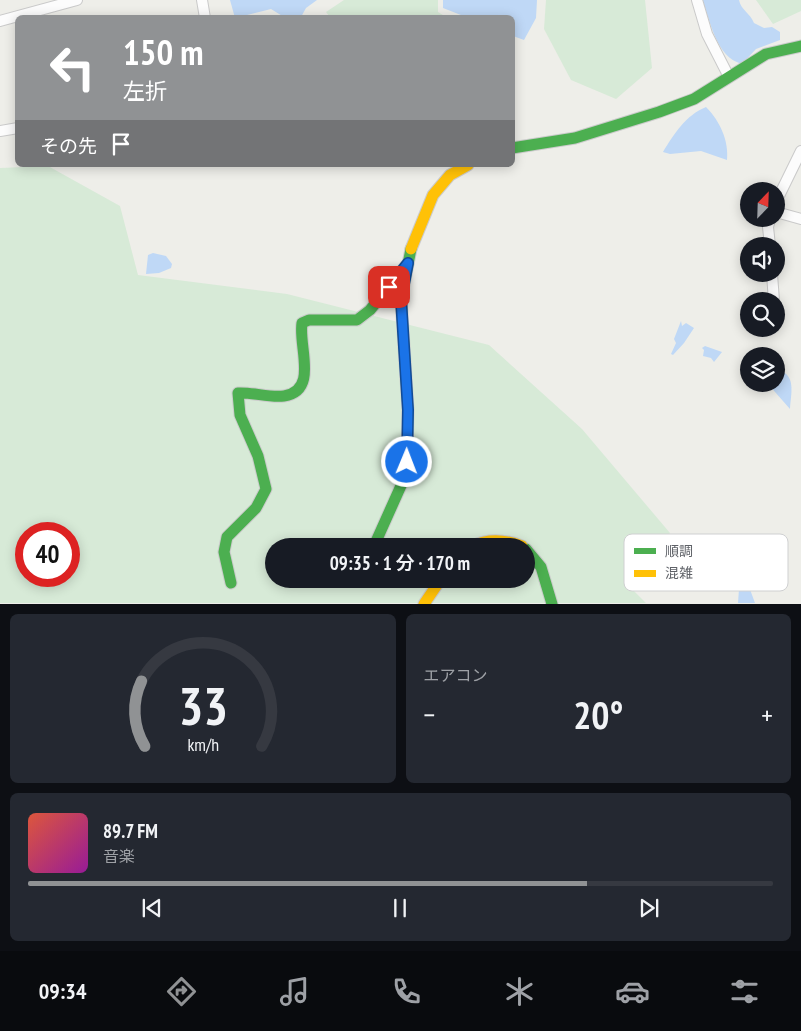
<!DOCTYPE html>
<html lang="ja">
<head>
<meta charset="utf-8">
<style>
	:root { --surface:#171b24; --page:#242831; --text:#f1f3f6; --muted:#9ea1a6; --line:#363941; --accent:#909294 }
	body { margin:0; font-family:"PT Sans Narrow","Noto Sans JP",sans-serif; background:var(--page); color:var(--text); height:100vh; display:flex; flex-direction:column; font-size:19px; white-space:nowrap }
	* { box-sizing:border-box; margin:0 }
	p { font-size:16px; color:var(--muted) }
	.icon { flex:none; width:28px; height:28px; fill:none; stroke:currentColor; stroke-width:2; stroke-linecap:round; stroke-linejoin:round }
	.map { position:relative; height:604px; overflow:hidden }
	.drawer { display:flex; flex-direction:column; gap:10px; padding:10px; background:#0d0f14; flex:1 }
	.drawer>* { flex:none }
	.hud { position:absolute; left:15px; top:15px; width:500px; height:152px; border-radius:8px; box-shadow:0 2px 12px #0003; background:#909294; color:#fff; overflow:hidden }
	.needle { width:32px; rotate:23deg }
	.buttons { position:absolute; left:740px; top:182px; display:grid; gap:10px }
	.buttons a { display:grid; place-items:center; width:45px; height:45px; border-radius:50%; background:var(--surface); box-shadow:0 2px 12px #0003; font-size:25px }
	.speed { position:absolute; left:15px; top:522px; display:flex; gap:10px; font-size:25px; font-weight:700; text-align:center }
	.speed>* { display:grid; place-content:center; width:65px; height:65px; border-radius:50%; background:var(--surface); box-shadow:0 2px 12px #0003; line-height:1 }
	.speed .limit { border:8px solid #d22; background:#fff; color:#111 }
	.pin { position:absolute; display:grid; place-items:center; width:42px; height:42px; color:#fff; margin:-21px; border-radius:10px; box-shadow:0 2px 8px #0006 }
	.me { position:absolute; width:55px; margin:-28px; rotate:1deg; stroke-linejoin:round; filter:drop-shadow(0 0 4px #0008) }
	.turn { display:flex; align-items:center; gap:18px; height:105px; padding:0 25px; font-size:22px }
	.turn .icon { width:65px; height:65px; stroke-width:2.5 }
	.turn b { display:block; font-size:35px; line-height:42px }
	.then { display:flex; align-items:center; height:48px; padding:0 25px; background:#0003; gap:10px; font-size:19px }
	.big { font-size:38px; font-weight:600; line-height:1.1 }
	.drawer .tile { flex:1; display:flex; flex-direction:column; justify-content:center; gap:8px; min-width:0; padding:0 18px; border-radius:8px; background:var(--page) }
	.drawer .dial { align-items:center; gap:0 }
	.dial svg { height:130px; overflow:visible; fill:none; stroke:var(--line); stroke-width:7; stroke-linecap:round; text-anchor:middle }
	.dial text { fill:var(--text); stroke:none }
	.song { display:flex; align-items:center; gap:15px }
	.cover { width:60px; height:60px; border-radius:8px; background:linear-gradient(135deg,hsl(10 70% 55%),hsl(300 70% 35%)) }
	.played { height:5px; border-radius:2px; background:linear-gradient(90deg,var(--accent) 75%,var(--line) 75%) }
	.keys { display:flex; justify-content:space-around; direction:ltr }
	.heat { display:flex; justify-content:space-between; align-items:center; font-size:28px; direction:ltr }
	.drawer .tiles { flex:1; display:grid; gap:10px; grid-template-columns:1fr 1fr }
	.tile:last-child { grid-column:span 2 }
	.trip { position:absolute; left:265px; top:538px; width:270px; height:50px; border-radius:25px; background:var(--surface); box-shadow:0 2px 12px #0003; font-weight:600; line-height:50px; text-align:center }
	.menu { display:flex; height:80px; justify-content:space-around; align-items:center; background:#090b0e; color:var(--muted) }
	.menu .icon { width:35px; height:35px }
	.menu .on { color:var(--accent) }
	.menu b { font-size:22px; color:var(--text) }
	.map>svg:first-child { display:block }
	.green { fill:#d7ead7; fill-rule:evenodd }
	.water { fill:#bfd8f6 }
	.lines { fill:none; stroke-linecap:round; stroke-linejoin:round }
	.street-casing { stroke:#cacaca; stroke-width:12 }
	.fast-casing { stroke:#cbcbcb; stroke-width:13 }
	.slow-casing { stroke:#cbcbcb; stroke-width:13 }
	.street { stroke:#fcfcfc; stroke-width:10 }
	.fast { stroke:#4caf50; stroke-width:11 }
	.slow { stroke:#ffc107; stroke-width:11 }
	.route-casing { stroke:#114b97; stroke-width:12 }
	.route { stroke:#1a73e8; stroke-width:9 }
	.key { fill:#fff; stroke:#cfd0d1; stroke-width:1 }
	.key-label { font-size:14px; fill:#5e6167 }
</style>
</head>
<body>
<div class="map">
<svg width="801" height="604" viewBox="0 0 801 604">
	<rect width="100%" height="100%" fill="#eeeee9"/>
	<g class="green">
		<path d="M 344,0 L 438,0 L 438,12 L 446,17 L 330,17 L 326,12 Z"/>
		<path d="M 546,0 L 645,0 L 652,68 L 616,99 L 571,80 L 544,29 Z"/>
		<path d="M 756,0 L 801,0 L 801,11 L 773,24 Z"/>
		<path d="M 48,166 L 120,206 L 138,275 L 287,294 L 489,345 L 582,429 L 670,533 L 631,588 L 646,603 L 0,603 L 0,168 ZM 26,534 L 69,534 L 69,576 L 26,576 ZM 274,546 L 526,546 L 526,579 L 274,579 Z"/>
	</g>
	<g class="water">
		<path d="M 230,0 L 317,0 L 306,8 L 301,17 L 284,17 L 271,9 L 235,18 Z"/>
		<path d="M 443,0 L 537,0 L 536,18 L 524,40 L 513,36 L 512,18 L 466,17 L 443,8 Z"/>
		<path d="M 702,0 L 739,0 C 741,10 750,13 754,23 L 764,28 L 772,27 L 780,32 L 780,40 L 756,49 L 742,64 C 716,57 711,22 702,0 Z"/>
		<path d="M 706,107 C 720,121 729,141 727,160 L 701,151 L 670,154 L 663,152 C 674,134 686,115 706,107 Z"/>
		<path d="M 153,253 L 166,256 L 172,264 L 171,268 L 159,273 L 146,274 L 148,255 Z"/>
		<path d="M 681,321 L 682,326 L 686,323 L 694,328 L 684,343 L 673,355 L 671,354 L 676,343 L 674,339 Z"/>
		<path d="M 705,346 L 722,352 L 714,362 L 711,358 L 703,356 L 704,350 L 702,348 Z"/>
		<path d="M 776,370 C 797,373 791,393 790,409 L 768,384 L 776,384 Z"/>
		<path d="M 746,584 L 748,584 L 755,603 L 738,603 L 739,589 L 745,588 Z"/>
	</g>
	<g class="lines">
		<g class="street-casing">
			<g id="street">
				<path d="M 202,0 L 205,18"/>
				<path d="M 697,0 L 707,34 L 729,77"/>
				<path d="M 0,21 L 77,0"/>
				<path d="M 0,131 L 18,128"/>
				<path d="M 776,202 L 801,151"/>
				<path d="M 776,212 L 801,219"/>
				<path d="M 770,246 L 768,227 L 770,219"/>
				<path d="M 772,274 L 774,301"/>
			</g>
		</g>
		<g class="fast-casing">
			<g id="fast">
				<path d="M 512,148 L 575,138 L 659,112 L 694,99 L 766,54 L 801,46"/>
				<path d="M 374,546 L 404,479 L 407,462 L 408,410 L 401,299 L 411,249"/>
				<path d="M 526,549 L 541,567 L 552,604"/>
				<path d="M 231,583 L 224,552 L 227,537 L 256,508 L 266,489 L 258,456 L 240,415 L 238,393 C 253,392 269,398 284,396 C 319,391 298,346 302,323 L 309,320 L 357,320 L 370,310 L 408,263"/>
			</g>
		</g>
		<g class="slow-casing">
			<g id="slow">
				<path d="M 411,249 L 433,195 L 450,175 L 468,165"/>
				<path d="M 473,546 C 489,538 506,540 522,546"/>
				<path d="M 424,604 L 441,579"/>
			</g>
		</g>
		<use href="#street" class="street"/>
		<use href="#fast" class="fast"/>
		<use href="#slow" class="slow"/>
	</g>
	<g class="lines">
		<g class="route-casing">
			<path id="route" d="M 389,287 L 408,263 L 401,299 L 408,410 L 407,462"/>
		</g>
		<use href="#route" class="route"/>
	</g>
	<rect x="624" y="534" width="164" height="57" rx="8" class="key"/>
	<rect x="634" y="548" width="22" height="6" fill="#4caf50"/>
	<rect x="634" y="570" width="22" height="7" fill="#ffc107"/>
	<g class="key-label">
		<text x="665" y="556">順調</text>
		<text x="665" y="578">混雑</text>
	</g>
</svg>
<div class="buttons">
<a><svg class="needle" viewBox="-14 -14 28 28"><path d="M0-13l5 13h-10z" fill="#e53935"/><path d="M0 13l5-13h-10z" fill="#9ea1a6"/></svg></a>
<a><svg class="icon" aria-label="sound" viewBox="0 0 24 24"><path d="M4 9h4l5-4v14l-5-4H4zM17 9q2 3 0 6"/></svg></a>
<a><svg class="icon" aria-label="search" viewBox="0 0 24 24"><circle cx="10" cy="10" r="6"/><path d="M15 15l6 6"/></svg></a>
<a><svg class="icon" aria-label="layers" viewBox="0 0 24 24"><path d="M12 4l9 5-9 5-9-5zM3 14l9 5 9-5"/></svg></a>
</div>
<div class="speed"><div class="limit">40</div></div>
<div class="pin" style="left:389px;top:287px;background:#d93025"><svg class="icon" aria-label="arrive" viewBox="0 0 24 24"><path d="M6 21V4h12l-3 4 3 4H6"/></svg></div>
<svg class="me" style="left:407px;top:462px" viewBox="-20 -20 40 40"><circle r="17" fill="#1a73e8" stroke="#fff" stroke-width="3"/><path d="M0-11L8 9 0 5-8 9z" fill="#fff"/></svg>
<div class="trip">09:35 · 1 分 · 170 m</div>
<div class="hud">
<div class="turn"><svg class="icon" aria-label="left" viewBox="0 0 24 24"><path d="M17 20v-9H6M10 6l-5 5 5 5"/></svg><div><b>150 m</b>左折</div></div>
<div class="then">その先<svg class="icon" aria-label="arrive" viewBox="0 0 24 24"><path d="M6 21V4h12l-3 4 3 4H6"/></svg></div>
</div>
</div>
<section class="drawer">
<div class="tiles">
<div class="tile dial"><svg viewBox="0 0 100 80">
<path d="M14 69A42 42 0 1 1 86 69"/>
<path d="M14 69A42 42 0 0 1 12 29" stroke="#909294"/>
<text x="50" y="56" font-size="32" font-weight="700">33</text>
<text x="50" y="72" font-size="11">km/h</text>
</svg></div>
<div class="tile"><p>エアコン</p>
<div class="heat"><a>−</a><b class="big">20°</b><a>+</a></div>
</div>
<div class="tile">
<div class="song"><i class="cover"></i><div><b>89.7 FM</b><p>音楽</p></div></div>
<div class="played"></div>
<div class="keys"><svg class="icon" aria-label="previous" viewBox="0 0 24 24"><path d="M18 5L8 12l10 7zM5 5v14"/></svg><svg class="icon" aria-label="pause" viewBox="0 0 24 24"><path d="M8 5v14M16 5v14"/></svg><svg class="icon" aria-label="next" viewBox="0 0 24 24"><path d="M6 5l10 7-10 7zM19 5v14"/></svg></div>
</div>
</div>
</section>
<nav class="menu">
<b>09:34</b>
<svg class="icon on" aria-label="directions" viewBox="0 0 24 24"><path d="M12 3l9 9-9 9-9-9zM9 14v-3h6M13 9l2 2-2 2"/></svg>
<svg class="icon" aria-label="music" viewBox="0 0 24 24"><path d="M9 18V5l10-2v13"/><circle cx="6" cy="18" r="3"/><circle cx="16" cy="16" r="3"/></svg>
<svg class="icon" aria-label="phone" viewBox="0 0 24 24"><path d="M5 4h4l2 5-3 2q2 4 5 5l2-3 5 2v4C11 20 4 13 5 4z"/></svg>
<svg class="icon" aria-label="climate" viewBox="0 0 24 24"><path d="M12 3v18M4 7l16 10M4 17L20 7"/></svg>
<svg class="icon" aria-label="car" viewBox="0 0 24 24"><path d="M5 17H2v-5l4-1 3-4h7l3 4 3 1v5h-3M9 17h6M6 11h13"/><circle cx="7" cy="17" r="2"/><circle cx="17" cy="17" r="2"/></svg>
<svg class="icon" aria-label="filters" viewBox="0 0 24 24"><path d="M4 7h16M4 17h16"/><circle cx="9" cy="7" r="2"/><circle cx="15" cy="17" r="2"/></svg>
</nav>
</body>
</html>
